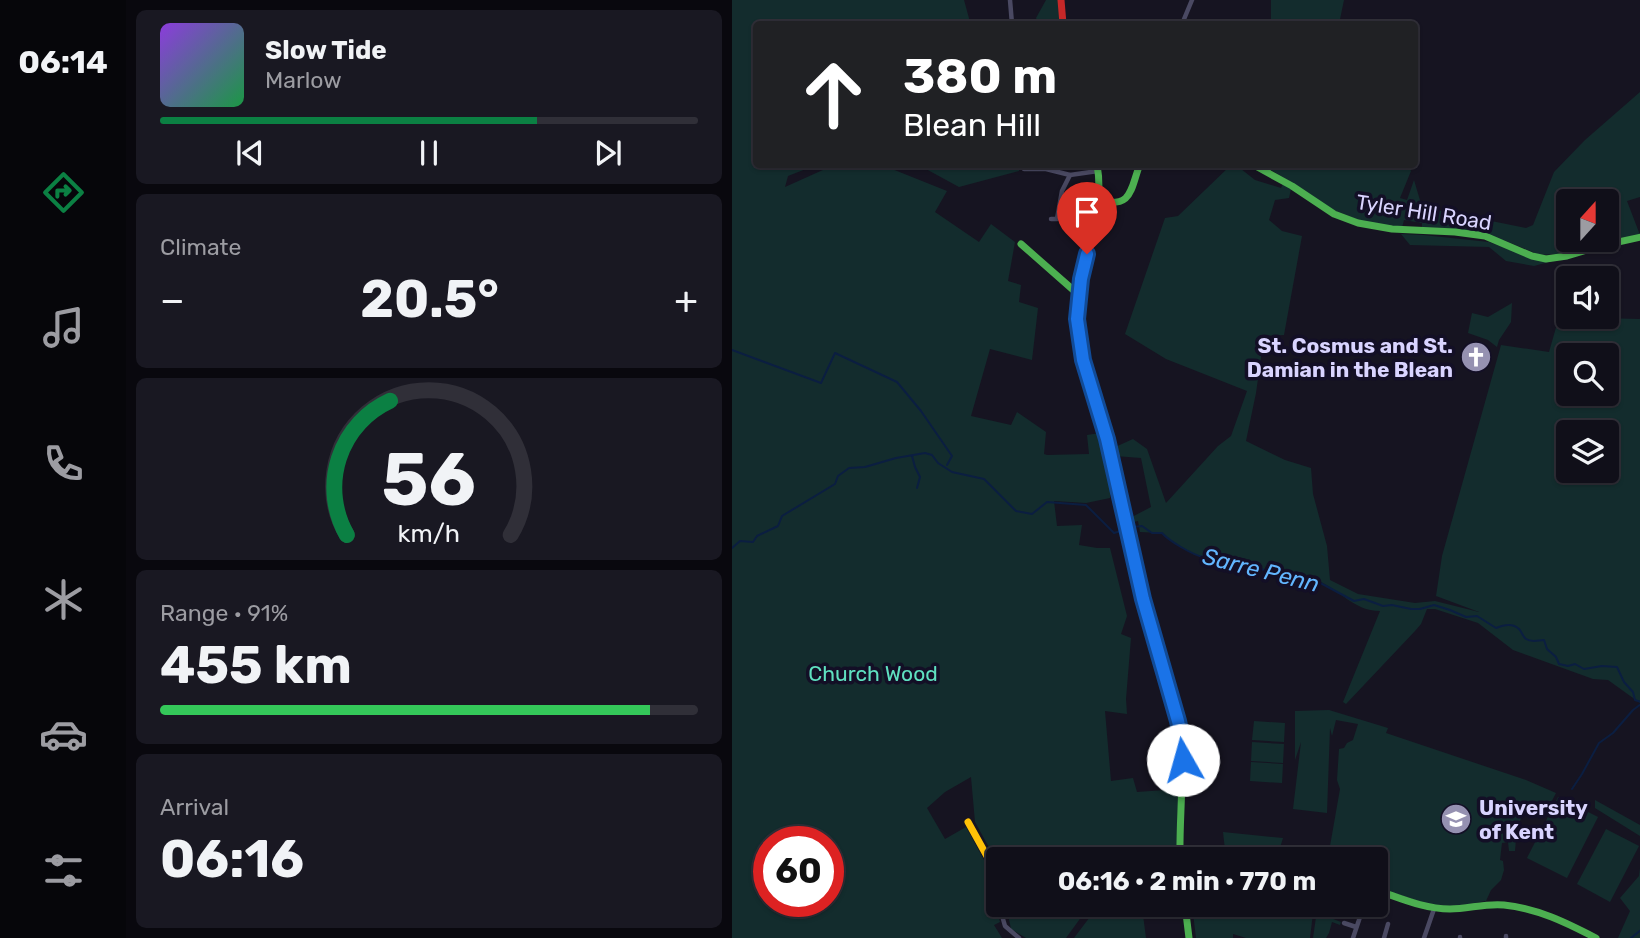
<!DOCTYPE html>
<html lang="en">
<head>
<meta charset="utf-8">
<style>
	:root { --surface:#100f19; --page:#191822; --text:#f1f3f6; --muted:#9c9ca2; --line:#302f38; --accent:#0b8043 }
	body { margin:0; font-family:Rubik,sans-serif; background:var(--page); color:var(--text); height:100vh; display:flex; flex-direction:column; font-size:26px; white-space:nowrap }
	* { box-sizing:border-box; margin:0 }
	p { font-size:23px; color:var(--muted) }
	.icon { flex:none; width:38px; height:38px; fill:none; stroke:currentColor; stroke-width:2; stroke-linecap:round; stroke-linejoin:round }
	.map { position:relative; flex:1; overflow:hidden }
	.side { display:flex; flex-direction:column; gap:10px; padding:10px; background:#09080e; width:606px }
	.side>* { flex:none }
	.banner { position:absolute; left:21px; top:21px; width:665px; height:147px; border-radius:7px; box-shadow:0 2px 5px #0004,0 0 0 2px var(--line); background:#202124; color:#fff; overflow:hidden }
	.needle { width:46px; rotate:21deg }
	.controls { position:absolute; left:824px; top:189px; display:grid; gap:14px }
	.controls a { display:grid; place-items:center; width:63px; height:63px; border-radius:7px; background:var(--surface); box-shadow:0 2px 5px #0004,0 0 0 2px var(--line); font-size:35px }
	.speed { position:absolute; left:21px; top:826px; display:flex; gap:14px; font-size:35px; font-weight:700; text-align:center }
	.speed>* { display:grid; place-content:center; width:91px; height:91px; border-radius:50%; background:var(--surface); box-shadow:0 2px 5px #0004,0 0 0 2px var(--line); line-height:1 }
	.speed .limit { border:10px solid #d22; background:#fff; color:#111 }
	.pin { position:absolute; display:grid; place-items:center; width:60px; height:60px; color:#fff; margin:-72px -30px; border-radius:50% 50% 50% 0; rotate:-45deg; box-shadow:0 0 7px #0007 }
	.pin .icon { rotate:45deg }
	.me { position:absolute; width:77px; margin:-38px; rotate:353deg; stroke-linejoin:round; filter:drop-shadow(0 0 5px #0008) }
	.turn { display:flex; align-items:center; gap:24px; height:147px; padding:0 35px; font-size:32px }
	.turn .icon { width:91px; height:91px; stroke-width:2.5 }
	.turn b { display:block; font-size:49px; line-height:60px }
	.big { font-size:52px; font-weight:700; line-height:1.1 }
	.side .card { flex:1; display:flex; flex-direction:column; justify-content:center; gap:10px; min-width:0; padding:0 24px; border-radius:10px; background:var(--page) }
	.side .dial { align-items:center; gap:0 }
	.dial svg { height:182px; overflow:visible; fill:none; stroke:var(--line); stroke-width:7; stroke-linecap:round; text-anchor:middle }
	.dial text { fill:var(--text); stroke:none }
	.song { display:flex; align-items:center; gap:21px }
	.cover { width:84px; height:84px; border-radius:10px; background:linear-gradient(135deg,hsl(270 70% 55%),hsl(140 70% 35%)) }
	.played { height:7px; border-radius:4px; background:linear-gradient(90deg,var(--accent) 70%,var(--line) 70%) }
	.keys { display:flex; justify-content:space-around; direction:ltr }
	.heat { display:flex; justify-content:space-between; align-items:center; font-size:38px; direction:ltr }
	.charge { height:10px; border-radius:5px; background:linear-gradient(90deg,#34c759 91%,var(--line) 0) }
	.trip { position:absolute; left:254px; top:847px; width:402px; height:70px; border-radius:7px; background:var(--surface); box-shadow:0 2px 5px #0004,0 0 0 2px var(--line); font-weight:700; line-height:70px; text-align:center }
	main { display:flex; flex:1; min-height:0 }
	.dock { display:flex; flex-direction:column; width:126px; justify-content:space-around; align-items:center; background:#06060a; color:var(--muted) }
	.dock .icon { width:49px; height:49px }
	.dock .active { color:var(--accent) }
	.dock b { font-size:32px; color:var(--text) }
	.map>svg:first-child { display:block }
	.green { fill:#132c2d; fill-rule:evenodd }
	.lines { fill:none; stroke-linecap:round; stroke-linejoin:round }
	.stream { stroke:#0b1e41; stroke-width:2 }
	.street { stroke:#4a4962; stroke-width:4.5 }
	.fast { stroke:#4caf50; stroke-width:7 }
	.slow { stroke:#ffc107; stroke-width:7 }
	.jam { stroke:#c62828; stroke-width:7 }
	.route-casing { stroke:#114b97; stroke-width:18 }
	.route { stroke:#1a73e8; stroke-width:12 }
	.labels { text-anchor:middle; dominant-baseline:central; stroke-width:7; stroke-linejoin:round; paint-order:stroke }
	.street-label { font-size:21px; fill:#d9d4ff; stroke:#130f26 }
	.poi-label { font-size:21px; font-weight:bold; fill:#d9d4ff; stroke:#130f26; text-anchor:end }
	.park-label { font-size:21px; fill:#5fe0c0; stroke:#130f26 }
	.water-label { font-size:23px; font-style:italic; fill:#62b6ff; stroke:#130f26 }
</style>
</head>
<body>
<main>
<nav class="dock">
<b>06:14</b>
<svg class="icon active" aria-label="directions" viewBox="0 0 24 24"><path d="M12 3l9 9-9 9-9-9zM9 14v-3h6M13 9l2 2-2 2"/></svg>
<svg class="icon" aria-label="music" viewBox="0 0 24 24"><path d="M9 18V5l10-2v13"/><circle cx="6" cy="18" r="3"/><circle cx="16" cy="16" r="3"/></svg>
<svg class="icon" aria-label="phone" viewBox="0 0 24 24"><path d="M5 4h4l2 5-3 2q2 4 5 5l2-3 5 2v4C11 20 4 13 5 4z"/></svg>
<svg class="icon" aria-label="climate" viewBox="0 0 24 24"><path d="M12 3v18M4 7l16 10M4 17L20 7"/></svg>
<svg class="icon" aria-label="car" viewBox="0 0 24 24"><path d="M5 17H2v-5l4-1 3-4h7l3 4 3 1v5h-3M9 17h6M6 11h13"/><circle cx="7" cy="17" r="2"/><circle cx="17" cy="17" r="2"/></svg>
<svg class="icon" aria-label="filters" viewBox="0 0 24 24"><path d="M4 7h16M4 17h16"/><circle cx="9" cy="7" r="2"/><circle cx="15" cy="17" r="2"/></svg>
</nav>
<section class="side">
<div class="card">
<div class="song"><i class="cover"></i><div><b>Slow Tide</b><p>Marlow</p></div></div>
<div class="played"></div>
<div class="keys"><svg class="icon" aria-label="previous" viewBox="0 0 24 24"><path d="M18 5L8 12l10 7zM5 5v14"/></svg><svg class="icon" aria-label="pause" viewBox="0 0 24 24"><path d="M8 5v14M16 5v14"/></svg><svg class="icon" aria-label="next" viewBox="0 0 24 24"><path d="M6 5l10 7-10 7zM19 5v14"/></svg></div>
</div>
<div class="card"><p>Climate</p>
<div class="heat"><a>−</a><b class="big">20.5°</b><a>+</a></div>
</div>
<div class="card dial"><svg viewBox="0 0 100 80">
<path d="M14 69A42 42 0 1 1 86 69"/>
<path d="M14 69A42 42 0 0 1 33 10" stroke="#0b8043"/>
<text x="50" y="56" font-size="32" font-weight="700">56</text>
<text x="50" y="72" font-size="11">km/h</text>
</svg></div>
<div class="card"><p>Range · 91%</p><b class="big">455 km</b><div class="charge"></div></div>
<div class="card"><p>Arrival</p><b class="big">06:16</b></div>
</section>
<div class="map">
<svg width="909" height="938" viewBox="0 0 909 938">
	<rect width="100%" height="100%" fill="#161421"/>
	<g class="green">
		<path d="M 0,0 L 232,0 L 238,22 L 257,19 L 259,24 L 24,24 L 24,164 L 84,165 L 56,176 L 53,187 L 102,165 L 150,165 L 215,191 L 203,212 L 247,242 L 259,224 L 283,242 L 276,281 L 289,285 L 287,302 L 306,308 L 300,360 L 258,349 L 239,416 L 279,425 L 285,412 L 314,432 L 312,454 L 315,455 L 357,454 L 355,435 L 368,433 L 382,494 L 378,495 L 378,498 L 354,503 L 322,501 L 325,526 L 350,525 L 347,545 L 365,548 L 378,548 L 395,616 L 389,634 L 399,638 L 394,699 L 395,714 L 373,711 L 379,781 L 401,778 L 405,792 L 447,789 L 445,823 L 448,859 L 266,859 L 266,867 L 265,862 L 243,822 L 239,777 L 213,792 L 195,808 L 213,839 L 234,827 L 252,860 L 268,922 L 262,925 L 270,938 L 0,938 ZM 37,842 L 96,842 L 96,901 L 37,901 Z"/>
		<path d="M 314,0 L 329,0 L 331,24 L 307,24 L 304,18 Z"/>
		<path d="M 539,0 L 612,0 L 607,24 L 539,24 Z"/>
		<path d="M 908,92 L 908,197 L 895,201 L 908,235 L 824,254 L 808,255 L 771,240 L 743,232 L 690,229 L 690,223 L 672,220 L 670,228 L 635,223 L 596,208 L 578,194 L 536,168 L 538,164 L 675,165 L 679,171 L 668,198 L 675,200 L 682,180 L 690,207 L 794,228 L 801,225 L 822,172 L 853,140 ZM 836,201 L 875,201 L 875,240 L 836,240 Z"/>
		<path d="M 181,165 L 287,165 L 287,171 L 227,187 L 194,169 Z"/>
		<path d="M 499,165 L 504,165 L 523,180 L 549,188 L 551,184 L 559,189 L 557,198 L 543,200 L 537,220 L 550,231 L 570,236 L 552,335 L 532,336 L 524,393 L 514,441 L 553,460 L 579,468 L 581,494 L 595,546 L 598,580 L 626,594 L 683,603 L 703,601 L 747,612 L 704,596 L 710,556 L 769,345 L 817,352 L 827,317 L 908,319 L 908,703 L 876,680 L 861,679 L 781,650 L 746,623 L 703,609 L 695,609 L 689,624 L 683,631 L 614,704 L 611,702 L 648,611 C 621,611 608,589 584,580 C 579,578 574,580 568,579 C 559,577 567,576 558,578 L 542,571 L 536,571 L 525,568 L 518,563 L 503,563 L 497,558 L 483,559 L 473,555 L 471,557 C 461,555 437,541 430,533 L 408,532 L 406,521 L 397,523 L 396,519 L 419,507 L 409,458 L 383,456 L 381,448 L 401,439 L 415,449 L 434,503 L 486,446 L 499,436 L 515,391 L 434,359 L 393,334 L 433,218 L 446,216 ZM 836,355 L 875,355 L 875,394 L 836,394 ZM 836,432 L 875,432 L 875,471 L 836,471 Z"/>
		<path d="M 669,234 L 691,235 L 757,242 L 798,257 L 824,260 L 802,266 L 774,261 L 757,247 L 678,245 Z"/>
		<path d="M 780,303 L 779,322 L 767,340 L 765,347 L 756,340 L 736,333 L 740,313 L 756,317 Z"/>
		<path d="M 597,710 L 656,728 L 654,733 L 794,780 L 824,793 L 813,814 L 794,807 L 785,828 L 783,851 L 777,851 L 776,842 L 770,843 L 768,860 L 771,861 L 772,870 L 769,880 L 759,890 L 754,901 L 719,907 L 695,904 L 644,887 L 644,859 L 592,859 L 598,846 L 608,789 L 605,780 L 607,749 L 612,748 L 615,743 L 621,740 L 626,724 L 604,720 L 600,736 L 598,728 L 595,813 L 561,809 L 569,742 L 563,760 L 563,711 Z"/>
		<path d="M 522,721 L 553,723 L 552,742 L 520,740 Z"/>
		<path d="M 520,742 L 552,744 L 551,763 L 519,761 Z"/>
		<path d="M 519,762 L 551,764 L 550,783 L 518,781 Z"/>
		<path d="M 826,797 L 866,817 L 835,878 L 795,858 Z"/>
		<path d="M 863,800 L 908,825 L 908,836 L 863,808 Z"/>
		<path d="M 874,829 L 907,846 L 878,902 L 845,884 Z"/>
		<path d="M 491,832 L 551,838 L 547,851 L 540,849 L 538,858 L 540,859 L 494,859 Z"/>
		<path d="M 908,868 L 908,938 L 886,938 L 898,911 L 888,898 L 907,876 Z"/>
		<path d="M 274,905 L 358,905 L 334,938 L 294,938 L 279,929 Z"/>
		<path d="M 367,905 L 451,905 L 451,911 L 411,915 L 414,938 L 342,938 Z"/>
		<path d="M 460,905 L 582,905 L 578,938 L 514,938 L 501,934 L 501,938 L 464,938 Z"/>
		<path d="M 584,917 L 596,917 L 609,922 L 608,925 L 600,922 L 597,933 L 594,938 L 581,938 Z"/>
	</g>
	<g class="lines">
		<g class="stream">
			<path d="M 0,350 L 89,383 L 103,353 L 165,382 L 189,411 L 220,456 L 215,465"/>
			<path d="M 180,456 L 183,467 L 188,477 L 185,488"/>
			<path d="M 400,527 L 410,526 L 420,533 L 430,533 C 437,541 461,555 471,557 L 473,555 L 483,559 L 497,558 L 503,563 L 518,563 L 525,568 L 536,571 L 542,571 L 558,578 L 562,577 L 570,580 L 581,579 L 622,601 L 632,599 L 651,606 L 660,605 L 679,609 L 688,609 L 702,605 L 718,610 L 734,617 L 745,616 L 764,628 C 771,625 781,623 787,629 C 790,632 791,637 794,639 C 800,643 807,640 812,640 L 815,649 L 824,657 L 827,664 L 836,666 L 843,664 L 852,669 L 870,666 L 885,667 L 892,682 L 901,692 L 903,700 L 909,702"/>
			<path d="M 0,548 L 8,541 L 21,542 L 25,536 L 46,526 L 50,516 L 103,484 L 106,476 L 117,468 L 133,467 L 164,458 L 193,453 L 200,455 L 206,463 L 220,472 L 252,479 L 284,511 L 300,514 L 315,502 L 354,505 L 382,533 L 392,530"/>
			<path d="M 840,789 L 850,774 L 867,743 L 881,733 L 901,710 L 909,704"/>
			<path d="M 899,938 L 909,930"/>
		</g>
		<g class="street">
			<path d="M 278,0 L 280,24"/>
			<path d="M 450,24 L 460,0"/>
			<path d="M 292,169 L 314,169 L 338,175 L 366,171"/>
			<path d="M 319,219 L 325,219 L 330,191 L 338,175"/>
			<path d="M 267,905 L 273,926 L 287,938"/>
			<path d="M 612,923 L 624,927"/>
			<path d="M 774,936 L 774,938"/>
			<path d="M 728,937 L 728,938"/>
			<path d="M 621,938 L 632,905"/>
			<path d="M 652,938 L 656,924"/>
			<path d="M 692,938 L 702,909"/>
		</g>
		<g class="fast">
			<path d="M 365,164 C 374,217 350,253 346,303 C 343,355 367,406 379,456"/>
			<path d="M 520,164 L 560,186 L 602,214 L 626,223 L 660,229 L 723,232 L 753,236 L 800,256 L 814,259 L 835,256 L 868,246 L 909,237"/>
			<path d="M 367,201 C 401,208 398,190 408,164"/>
			<path d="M 289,244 L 347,295"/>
			<path d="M 444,714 C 455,765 447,808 448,859"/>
			<path d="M 644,890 C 668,898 692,909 718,909 C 736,909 754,903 772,905 C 805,908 835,923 864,938"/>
			<path d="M 453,905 L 457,938"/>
		</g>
		<path class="slow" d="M 236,822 L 256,858 L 266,899"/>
		<g class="jam">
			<path d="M 329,0 L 331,24"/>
			<path d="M 379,456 L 411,599 L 444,714"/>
		</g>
	</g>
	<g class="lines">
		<g class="route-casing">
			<path id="route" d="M 355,254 L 349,279 L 345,319 L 351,360 L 375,439 L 411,599 L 446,721 L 449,735 L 451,760"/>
		</g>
		<use href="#route" class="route"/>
	</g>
	<defs>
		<g id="church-disc" transform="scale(1.575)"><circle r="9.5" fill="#9591b1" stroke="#130f26"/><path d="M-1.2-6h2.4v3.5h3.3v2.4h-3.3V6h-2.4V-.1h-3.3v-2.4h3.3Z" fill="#fff"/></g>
		<g id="university-disc" transform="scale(1.575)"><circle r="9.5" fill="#9591b1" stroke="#130f26"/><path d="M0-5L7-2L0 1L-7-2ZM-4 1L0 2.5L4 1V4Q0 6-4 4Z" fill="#fff"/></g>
	</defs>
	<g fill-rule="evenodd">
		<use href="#church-disc" x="744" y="357"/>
		<use href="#university-disc" x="724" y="819"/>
	</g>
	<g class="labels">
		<g class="street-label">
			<text transform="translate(692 212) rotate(9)">Tyler Hill Road</text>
		</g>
		<g class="poi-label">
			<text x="721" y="345">St. Cosmus and St.<tspan x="721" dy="24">Damian in the Blean</tspan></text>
			<text x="747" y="807" text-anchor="start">University<tspan x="747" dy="24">of Kent</tspan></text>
		</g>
		<g class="park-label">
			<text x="141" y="673">Church Wood</text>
		</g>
		<g class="water-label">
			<text transform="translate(529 570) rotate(14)">Sarre Penn</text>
		</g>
	</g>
</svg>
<div class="controls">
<a><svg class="needle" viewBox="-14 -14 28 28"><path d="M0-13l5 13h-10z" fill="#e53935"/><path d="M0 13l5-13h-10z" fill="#9c9ca2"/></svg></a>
<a><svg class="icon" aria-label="sound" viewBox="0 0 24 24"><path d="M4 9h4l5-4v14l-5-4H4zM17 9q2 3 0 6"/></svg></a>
<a><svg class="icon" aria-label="search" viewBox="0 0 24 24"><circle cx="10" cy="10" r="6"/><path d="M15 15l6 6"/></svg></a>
<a><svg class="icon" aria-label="layers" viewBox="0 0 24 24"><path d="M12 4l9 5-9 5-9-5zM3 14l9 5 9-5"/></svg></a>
</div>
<div class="speed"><div class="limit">60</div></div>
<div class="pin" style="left:355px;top:254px;background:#d93025"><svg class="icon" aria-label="arrive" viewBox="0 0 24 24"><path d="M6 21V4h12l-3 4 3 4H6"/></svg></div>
<svg class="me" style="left:451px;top:760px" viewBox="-20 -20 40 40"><circle r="19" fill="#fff"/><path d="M0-13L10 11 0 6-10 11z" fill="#1a73e8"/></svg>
<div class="trip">06:16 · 2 min · 770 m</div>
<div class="banner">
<div class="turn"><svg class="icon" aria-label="ahead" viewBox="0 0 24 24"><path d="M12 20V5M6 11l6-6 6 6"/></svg><div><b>380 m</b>Blean Hill</div></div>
</div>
</div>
</main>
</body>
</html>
